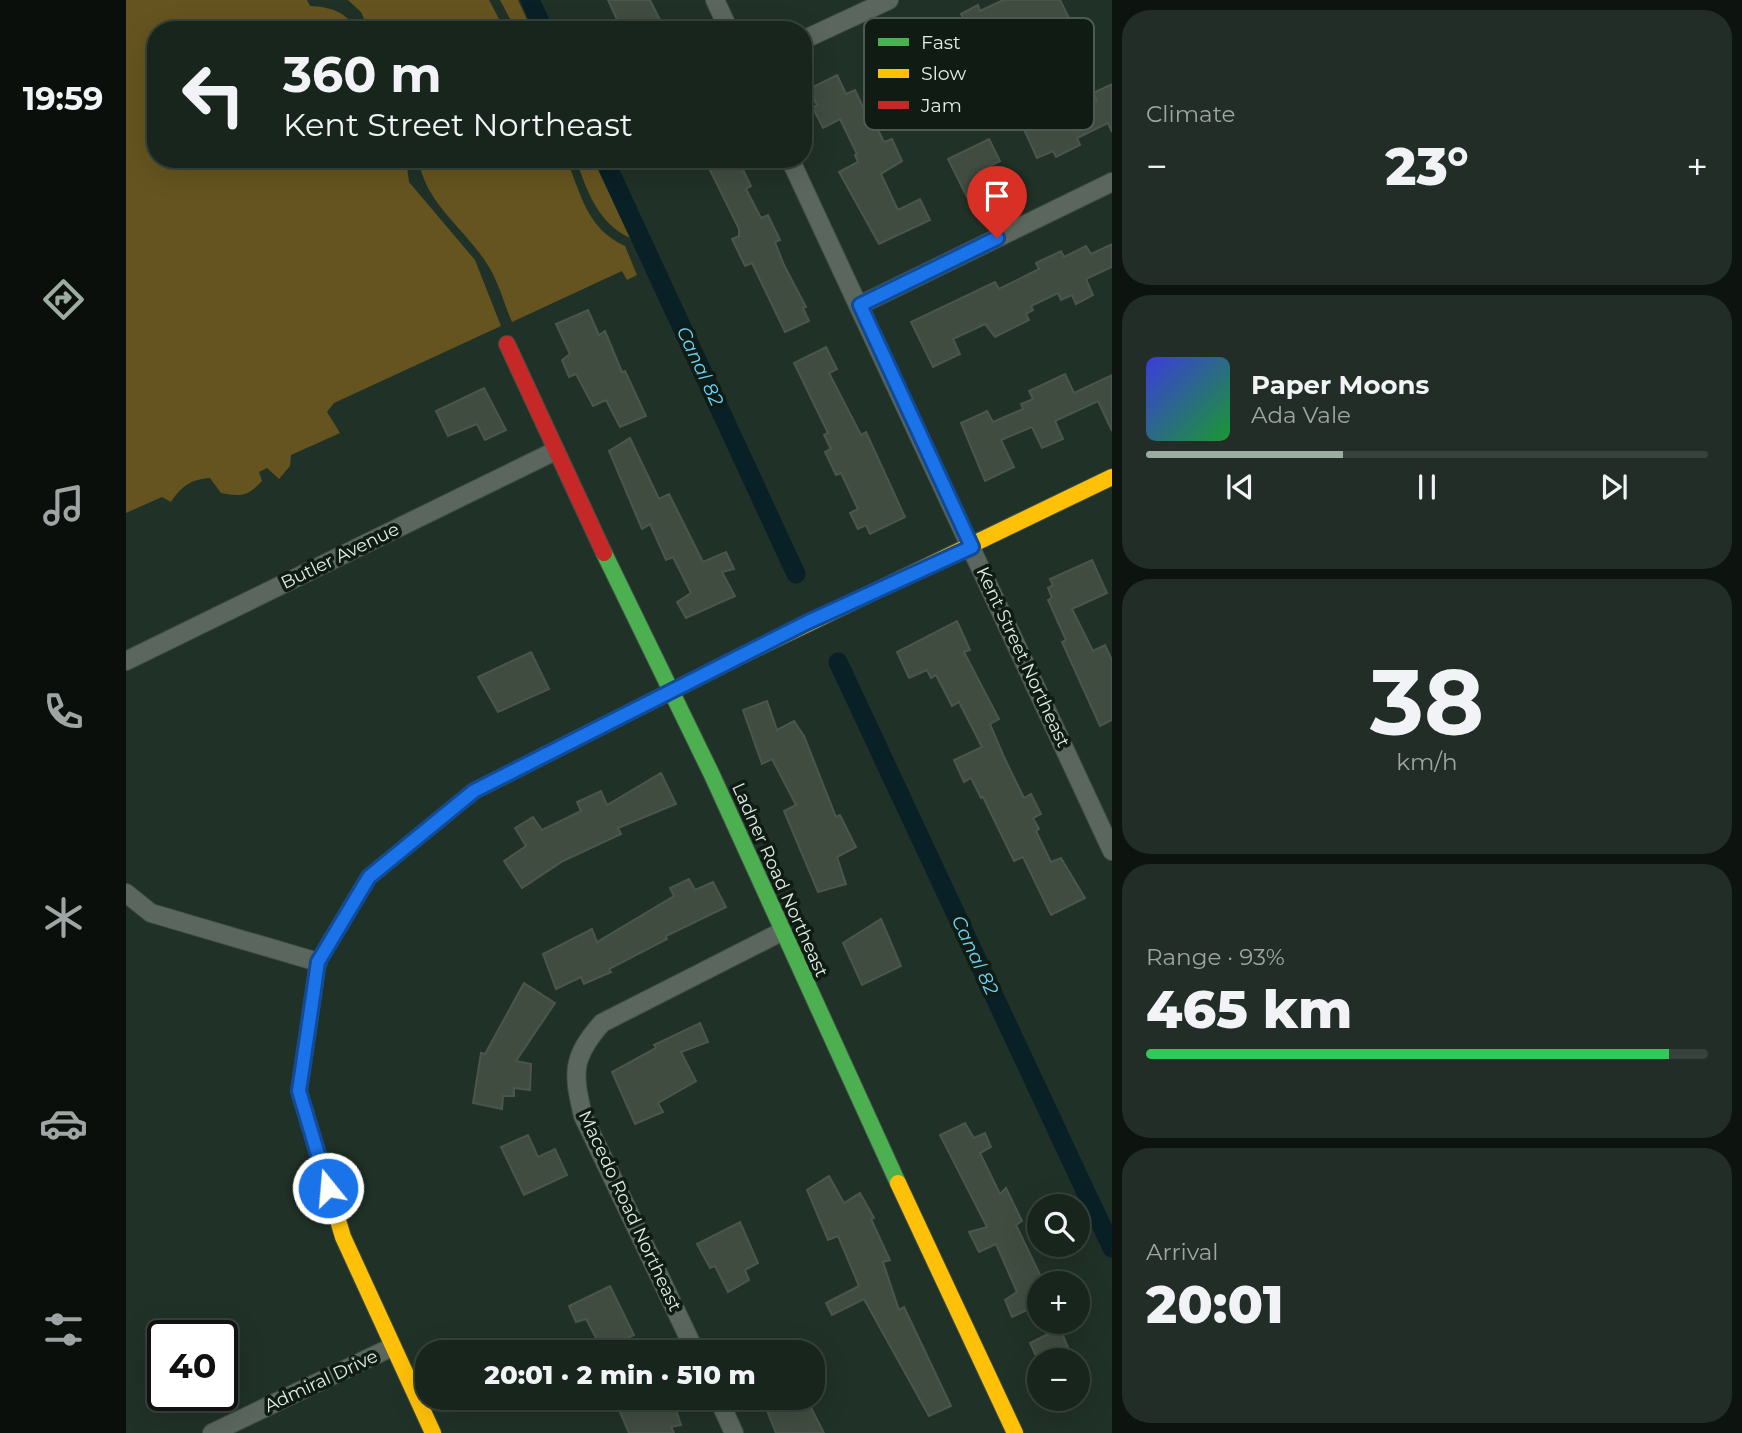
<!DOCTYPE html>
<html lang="en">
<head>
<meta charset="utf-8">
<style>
	:root { --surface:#18251d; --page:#212d26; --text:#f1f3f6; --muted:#9fa5a4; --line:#36423b; --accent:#9baca1 }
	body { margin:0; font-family:Montserrat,sans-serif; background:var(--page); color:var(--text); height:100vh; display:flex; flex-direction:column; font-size:26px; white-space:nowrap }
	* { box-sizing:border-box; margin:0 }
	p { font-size:23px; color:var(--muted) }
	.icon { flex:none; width:38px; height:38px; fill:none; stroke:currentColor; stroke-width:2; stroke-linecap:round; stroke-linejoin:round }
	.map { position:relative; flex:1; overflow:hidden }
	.sheet { display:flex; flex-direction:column; gap:10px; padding:10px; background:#0d1410; width:630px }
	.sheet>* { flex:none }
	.hud { position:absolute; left:21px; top:21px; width:665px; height:147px; border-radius:28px; box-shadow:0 7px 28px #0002,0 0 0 2px var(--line); background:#18251d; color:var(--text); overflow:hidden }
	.buttons { position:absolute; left:901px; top:1194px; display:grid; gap:14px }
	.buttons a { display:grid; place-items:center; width:63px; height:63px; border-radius:50%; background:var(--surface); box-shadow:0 7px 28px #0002,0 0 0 2px var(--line); font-size:35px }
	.speed { position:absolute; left:21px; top:1320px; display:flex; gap:14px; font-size:35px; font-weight:700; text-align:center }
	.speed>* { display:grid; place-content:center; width:91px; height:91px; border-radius:50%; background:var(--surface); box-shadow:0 7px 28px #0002,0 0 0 2px var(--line); line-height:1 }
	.speed .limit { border:4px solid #111; border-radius:10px; background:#fff; color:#111 }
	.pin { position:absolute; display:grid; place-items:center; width:60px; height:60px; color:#fff; margin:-72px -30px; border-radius:50% 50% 50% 0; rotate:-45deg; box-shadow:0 0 7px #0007 }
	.pin .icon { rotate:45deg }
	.me { position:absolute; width:77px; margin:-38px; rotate:343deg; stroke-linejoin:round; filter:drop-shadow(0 0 5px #0008) }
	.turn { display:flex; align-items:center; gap:24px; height:147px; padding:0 21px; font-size:32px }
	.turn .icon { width:91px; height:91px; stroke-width:2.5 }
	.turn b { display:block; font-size:49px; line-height:60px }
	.big { font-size:52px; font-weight:800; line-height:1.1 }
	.sheet .tile { flex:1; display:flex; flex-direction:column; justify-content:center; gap:10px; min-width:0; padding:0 24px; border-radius:28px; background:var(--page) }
	.sheet .dial { align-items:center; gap:0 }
	.dial b { font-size:91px; line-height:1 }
	.song { display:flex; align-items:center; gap:21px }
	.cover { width:84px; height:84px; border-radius:10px; background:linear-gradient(135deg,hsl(240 70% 55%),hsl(130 70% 35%)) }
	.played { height:7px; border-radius:4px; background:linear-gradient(90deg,var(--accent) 35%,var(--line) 35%) }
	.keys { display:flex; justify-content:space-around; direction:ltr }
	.heat { display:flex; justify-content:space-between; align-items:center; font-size:38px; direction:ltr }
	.charge { height:10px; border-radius:5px; background:linear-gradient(90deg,#34c759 93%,var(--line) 0) }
	.trip { position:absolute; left:289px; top:1340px; width:410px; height:70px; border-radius:28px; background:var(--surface); box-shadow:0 7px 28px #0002,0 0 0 2px var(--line); font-weight:800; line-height:70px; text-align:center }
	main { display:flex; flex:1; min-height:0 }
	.tabs { display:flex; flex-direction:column; width:126px; justify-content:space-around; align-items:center; background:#0a0f0c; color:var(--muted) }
	.tabs .icon { width:49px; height:49px }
	.tabs .active { color:var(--accent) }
	.tabs b { font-size:32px; color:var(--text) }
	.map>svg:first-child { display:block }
	.forest { fill:#65541f }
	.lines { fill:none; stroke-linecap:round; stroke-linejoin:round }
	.canal { stroke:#092026; stroke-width:19 }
	.building { fill:#414c41; stroke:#4c554b; stroke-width:2 }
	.street-casing { stroke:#404f46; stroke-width:20 }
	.fast-casing { stroke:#404f46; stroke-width:18 }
	.slow-casing { stroke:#404f46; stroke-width:18 }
	.jam-casing { stroke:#404f46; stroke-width:18 }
	.street { stroke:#5b665e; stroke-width:18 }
	.fast { stroke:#4caf50; stroke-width:16 }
	.slow { stroke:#ffc107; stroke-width:16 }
	.jam { stroke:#c62828; stroke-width:16 }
	.route-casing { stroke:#114b97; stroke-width:18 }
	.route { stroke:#1a73e8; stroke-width:12 }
	.labels { text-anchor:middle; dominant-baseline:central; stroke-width:7; stroke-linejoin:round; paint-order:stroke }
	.street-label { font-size:18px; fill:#ddeee2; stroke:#0f1b13 }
	.water-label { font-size:19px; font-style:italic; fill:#6ad6fc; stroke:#0f1b13 }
	.key { fill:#0f1b13; stroke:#4d5a51; stroke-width:2 }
	.key-label { font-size:19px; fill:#ddeee2 }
</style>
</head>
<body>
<main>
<nav class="tabs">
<b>19:59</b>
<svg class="icon active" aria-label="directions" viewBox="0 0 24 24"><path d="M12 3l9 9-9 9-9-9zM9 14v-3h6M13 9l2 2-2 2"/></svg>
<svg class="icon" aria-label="music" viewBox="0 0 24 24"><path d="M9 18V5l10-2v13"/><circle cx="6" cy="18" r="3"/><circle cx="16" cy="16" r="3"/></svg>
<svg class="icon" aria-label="phone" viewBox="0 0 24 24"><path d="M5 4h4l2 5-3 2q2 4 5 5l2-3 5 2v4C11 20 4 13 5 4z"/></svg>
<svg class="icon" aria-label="climate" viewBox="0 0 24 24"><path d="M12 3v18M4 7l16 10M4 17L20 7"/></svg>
<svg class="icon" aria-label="car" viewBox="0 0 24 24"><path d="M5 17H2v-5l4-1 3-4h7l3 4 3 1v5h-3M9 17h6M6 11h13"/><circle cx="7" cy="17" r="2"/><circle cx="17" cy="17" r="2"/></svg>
<svg class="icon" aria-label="filters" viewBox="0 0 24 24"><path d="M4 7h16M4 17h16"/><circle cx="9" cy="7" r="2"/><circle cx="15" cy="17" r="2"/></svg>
</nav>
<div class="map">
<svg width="986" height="1433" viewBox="0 0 986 1433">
	<rect width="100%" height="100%" fill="#203127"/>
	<g class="forest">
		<path d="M 0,0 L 181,0 L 184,6 C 206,7 219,12 232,30 L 30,30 L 30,159 L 280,159 L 283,182 L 349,260 L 375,326 L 208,403 L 201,412 L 214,433 L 165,455 L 164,466 L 153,479 L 141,468 L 133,472 L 136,481 C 122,496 115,497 95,493 L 84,478 C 66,479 55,486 45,502 L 36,497 L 0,513 Z"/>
		<path d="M 222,0 L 363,0 L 379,30 L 243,30 L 235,12 Z"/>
		<path d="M 374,0 L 392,0 L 406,30 L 390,30 Z"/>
		<path d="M 293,159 L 440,159 C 456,195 460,228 499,246 L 511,275 L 501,280 L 496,271 L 386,322 C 378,304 373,283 363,267 C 342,231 297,202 293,159 Z"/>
		<path d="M 450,159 L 467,159 L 504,238 C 472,223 461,192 450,159 Z"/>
	</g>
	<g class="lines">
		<g class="canal">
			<path d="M 404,0 L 418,30"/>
			<path d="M 478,159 L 670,574"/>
			<path d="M 712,662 L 986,1248"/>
		</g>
	</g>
	<g class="building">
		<path d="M 482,0 L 524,0 L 539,30 L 496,30 Z"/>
		<path d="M 877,0 L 934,0 L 947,26 L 925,36 L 916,18 L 852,49 L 835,14 L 852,5 L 854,11 Z"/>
		<path d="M 711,75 L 720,94 L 729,90 L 746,126 L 749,124 L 758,142 L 766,139 L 776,161 L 755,174 L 772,210 L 794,199 L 804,220 L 753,244 L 713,172 L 732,162 L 729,155 L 731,154 L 714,119 L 697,128 L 687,108 L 691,105 L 683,89 Z"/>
		<path d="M 986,84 L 986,132 L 982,123 L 951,138 L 954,145 L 930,157 L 927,151 L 911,158 L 896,125 L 911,118 L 905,107 L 930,95 L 940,115 L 971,100 L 967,93 Z"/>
		<path d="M 863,139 L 874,161 L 853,172 L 862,191 L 843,201 L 822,159 Z"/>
		<path d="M 602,159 L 612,159 L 625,186 L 620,189 L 635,218 L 642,215 L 654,240 L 649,242 L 658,265 L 680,307 L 677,308 L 683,321 L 659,332 L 626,263 L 619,266 L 606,239 L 613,236 L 613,229 L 583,168 Z"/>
		<path d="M 986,244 L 986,267 L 960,279 L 967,295 L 950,304 L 946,295 L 935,300 L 932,293 L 905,306 L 907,310 L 900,314 L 903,320 L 869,337 L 859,324 L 827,339 L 834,354 L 807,367 L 785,322 L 869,282 L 873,289 L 913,269 L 910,263 L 935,251 L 938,257 L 960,246 L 965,254 Z"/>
		<path d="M 462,310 L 473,335 L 479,331 L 496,372 L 499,371 L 520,416 L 494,427 L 480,400 L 467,406 L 450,374 L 443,377 L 436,360 L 444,354 L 430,324 Z"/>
		<path d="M 700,347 L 711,369 L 703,373 L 735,435 L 740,432 L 779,517 L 744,534 L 740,525 L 732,529 L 724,513 L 732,509 L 715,473 L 710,475 L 699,452 L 705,449 L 698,435 L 702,433 L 668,363 Z"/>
		<path d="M 939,374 L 948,393 L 986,375 L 986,431 L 972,401 L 929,421 L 937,439 L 916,448 L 906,427 L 875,440 L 888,467 L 859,481 L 835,423 L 861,411 L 867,422 L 897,409 L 895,404 L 907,399 L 903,391 Z"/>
		<path d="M 358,388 L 380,430 L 359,440 L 351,424 L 322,436 L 310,411 Z"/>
		<path d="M 504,438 L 533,499 L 543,494 L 577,562 L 600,552 L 608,569 L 596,572 L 609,596 L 560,618 L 551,602 L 565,593 L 547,557 L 540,560 L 524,524 L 516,529 L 483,451 Z"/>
		<path d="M 966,560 L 981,593 L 946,609 L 967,651 L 979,645 L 986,660 L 986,720 L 974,726 L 936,642 L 940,640 L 922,600 L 926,598 L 922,588 L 927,585 L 924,579 Z"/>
		<path d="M 831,621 L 844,650 L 838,652 L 873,719 L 864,724 L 878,757 L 898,798 L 905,794 L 915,814 L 907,818 L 913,829 L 910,831 L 925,862 L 935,858 L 959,898 L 925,915 L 897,857 L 888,861 L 857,797 L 855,798 L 845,778 L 838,782 L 828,760 L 856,747 L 833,702 L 826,706 L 810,675 L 805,678 L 801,670 L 783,678 L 771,652 Z"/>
		<path d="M 405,652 L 423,689 L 372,712 L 352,677 Z"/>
		<path d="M 641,701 L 651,730 L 668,721 L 678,736 L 710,817 L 714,815 L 730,847 L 711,857 L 720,884 L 692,892 L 658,811 L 670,805 L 646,759 L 636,764 L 617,710 Z"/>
		<path d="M 535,773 L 550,804 L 492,828 L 495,834 L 437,861 L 396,888 L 378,861 L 400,846 L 389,828 L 407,817 L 416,830 L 455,811 L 451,802 L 475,791 L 481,805 Z"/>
		<path d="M 563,879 L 569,890 L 587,882 L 600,907 L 540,936 L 541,939 L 483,969 L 485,972 L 458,984 L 455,977 L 430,989 L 417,954 L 466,929 L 471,942 L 548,896 L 544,888 Z"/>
		<path d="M 755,919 L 775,966 L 736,985 L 717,943 Z"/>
		<path d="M 398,983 L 429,1003 L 390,1061 L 405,1064 L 404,1090 L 388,1088 L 388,1096 L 377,1096 L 376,1109 L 347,1103 L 355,1053 L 359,1054 Z"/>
		<path d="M 574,1023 L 582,1042 L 555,1052 L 570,1081 L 532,1103 L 537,1112 L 509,1124 L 486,1072 L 530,1048 L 528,1045 Z"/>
		<path d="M 839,1123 L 848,1138 L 859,1133 L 865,1147 L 854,1153 L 874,1194 L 880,1188 L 896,1221 L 890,1225 L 918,1283 L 914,1283 L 914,1304 L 886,1317 L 879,1300 L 891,1292 L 870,1244 L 853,1252 L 843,1232 L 861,1227 L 814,1135 Z"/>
		<path d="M 402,1135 L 412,1157 L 429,1149 L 441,1175 L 398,1195 L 375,1147 Z"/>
		<path d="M 703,1176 L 718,1203 L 734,1193 L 748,1218 L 745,1219 L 764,1260 L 757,1262 L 773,1310 L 778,1307 L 825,1406 L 803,1416 L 738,1299 L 706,1315 L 700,1303 L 733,1286 L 712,1236 L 702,1240 L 681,1190 Z"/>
		<path d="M 614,1222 L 632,1263 L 619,1270 L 623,1280 L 602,1292 L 589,1266 L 584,1268 L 571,1244 Z"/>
		<path d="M 484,1286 L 508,1335 L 495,1341 L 501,1353 L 478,1353 L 460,1319 L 450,1322 L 443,1306 Z"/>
		<path d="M 934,1328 L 947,1360 L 912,1360 L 904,1343 Z"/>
		<path d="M 488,1398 L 546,1398 L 555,1425 L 545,1427 L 548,1433 L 503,1433 Z"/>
		<path d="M 636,1398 L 680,1398 L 698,1433 L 650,1433 Z"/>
	</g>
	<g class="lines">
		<g class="street-casing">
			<g id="street">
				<path d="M 589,0 L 603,30"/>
				<path d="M 677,40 L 763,0"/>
				<path d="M 664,159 L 986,851"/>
				<path d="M 734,305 L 986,182"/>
				<path d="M 0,661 L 429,451"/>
				<path d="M 0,893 L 25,913 L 192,962"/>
				<path d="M 570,1353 L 457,1116 C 447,1073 445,1058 476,1023 L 655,932"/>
				<path d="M 592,1398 L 608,1433"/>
				<path d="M 86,1433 L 266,1347"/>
			</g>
		</g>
		<g class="fast-casing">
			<g id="fast">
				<path d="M 478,553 L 586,775 L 772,1183"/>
				<path d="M 238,885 L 243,877 L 348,791 L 617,655"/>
			</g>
		</g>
		<g class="slow-casing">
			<g id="slow">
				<path d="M 617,655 L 986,477"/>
				<path d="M 238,885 L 192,962 L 173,1091 L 217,1237 L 307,1433"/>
				<path d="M 772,1183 L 889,1433"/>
			</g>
		</g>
		<g class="jam-casing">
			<path id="jam" d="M 381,344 L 478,553"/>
		</g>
		<use href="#street" class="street"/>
		<use href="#fast" class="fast"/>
		<use href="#slow" class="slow"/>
		<use href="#jam" class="jam"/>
	</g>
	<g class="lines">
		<g class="route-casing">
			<path id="route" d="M 202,1188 L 173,1091 L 192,962 L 243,877 L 348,791 L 682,622 L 846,547 L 734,305 L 871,238"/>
		</g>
		<use href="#route" class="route"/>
	</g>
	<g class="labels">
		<g class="street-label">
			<text transform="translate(214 556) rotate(-26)">Butler Avenue</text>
			<text transform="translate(897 657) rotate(65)">Kent Street Northeast</text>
			<text transform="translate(654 880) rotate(66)">Ladner Road Northeast</text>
			<text transform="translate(504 1211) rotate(65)">Macedo Road Northeast</text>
			<text transform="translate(195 1381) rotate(-25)">Admiral Drive</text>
		</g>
		<g class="water-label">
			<text transform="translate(574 366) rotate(65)">Canal 82</text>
			<text transform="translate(849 955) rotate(65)">Canal 82</text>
		</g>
	</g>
	<rect x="738" y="18" width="230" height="112" rx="10" class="key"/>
	<rect x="752" y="38" width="31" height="8" fill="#4caf50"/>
	<rect x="752" y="69" width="31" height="9" fill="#ffc107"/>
	<rect x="752" y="101" width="31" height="8" fill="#c62828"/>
	<g class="key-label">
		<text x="795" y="49">Fast</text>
		<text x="795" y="80">Slow</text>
		<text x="795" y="112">Jam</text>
	</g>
</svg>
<div class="buttons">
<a><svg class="icon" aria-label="search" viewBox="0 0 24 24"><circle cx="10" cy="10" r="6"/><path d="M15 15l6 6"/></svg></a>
<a>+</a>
<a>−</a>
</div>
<div class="speed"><div class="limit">40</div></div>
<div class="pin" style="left:871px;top:238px;background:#d93025"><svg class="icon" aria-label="arrive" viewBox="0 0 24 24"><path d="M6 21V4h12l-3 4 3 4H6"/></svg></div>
<svg class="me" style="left:202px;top:1188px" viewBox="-20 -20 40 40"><circle r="17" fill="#1a73e8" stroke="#fff" stroke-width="3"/><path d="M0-11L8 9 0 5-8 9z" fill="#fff"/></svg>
<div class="trip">20:01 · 2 min · 510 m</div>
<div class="hud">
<div class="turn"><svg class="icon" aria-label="left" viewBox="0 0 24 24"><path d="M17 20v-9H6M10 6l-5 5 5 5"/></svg><div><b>360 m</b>Kent Street Northeast</div></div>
</div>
</div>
<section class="sheet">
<div class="tile"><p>Climate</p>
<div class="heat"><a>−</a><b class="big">23°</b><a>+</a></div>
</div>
<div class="tile">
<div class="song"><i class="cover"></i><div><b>Paper Moons</b><p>Ada Vale</p></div></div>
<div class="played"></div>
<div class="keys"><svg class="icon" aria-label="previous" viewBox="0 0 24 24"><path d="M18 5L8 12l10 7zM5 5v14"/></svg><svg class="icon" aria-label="pause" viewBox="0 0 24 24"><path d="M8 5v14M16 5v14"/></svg><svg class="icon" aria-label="next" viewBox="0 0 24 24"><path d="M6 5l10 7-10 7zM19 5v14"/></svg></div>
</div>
<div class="tile dial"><b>38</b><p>km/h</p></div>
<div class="tile"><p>Range · 93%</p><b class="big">465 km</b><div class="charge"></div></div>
<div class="tile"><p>Arrival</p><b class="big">20:01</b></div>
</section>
</main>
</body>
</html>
